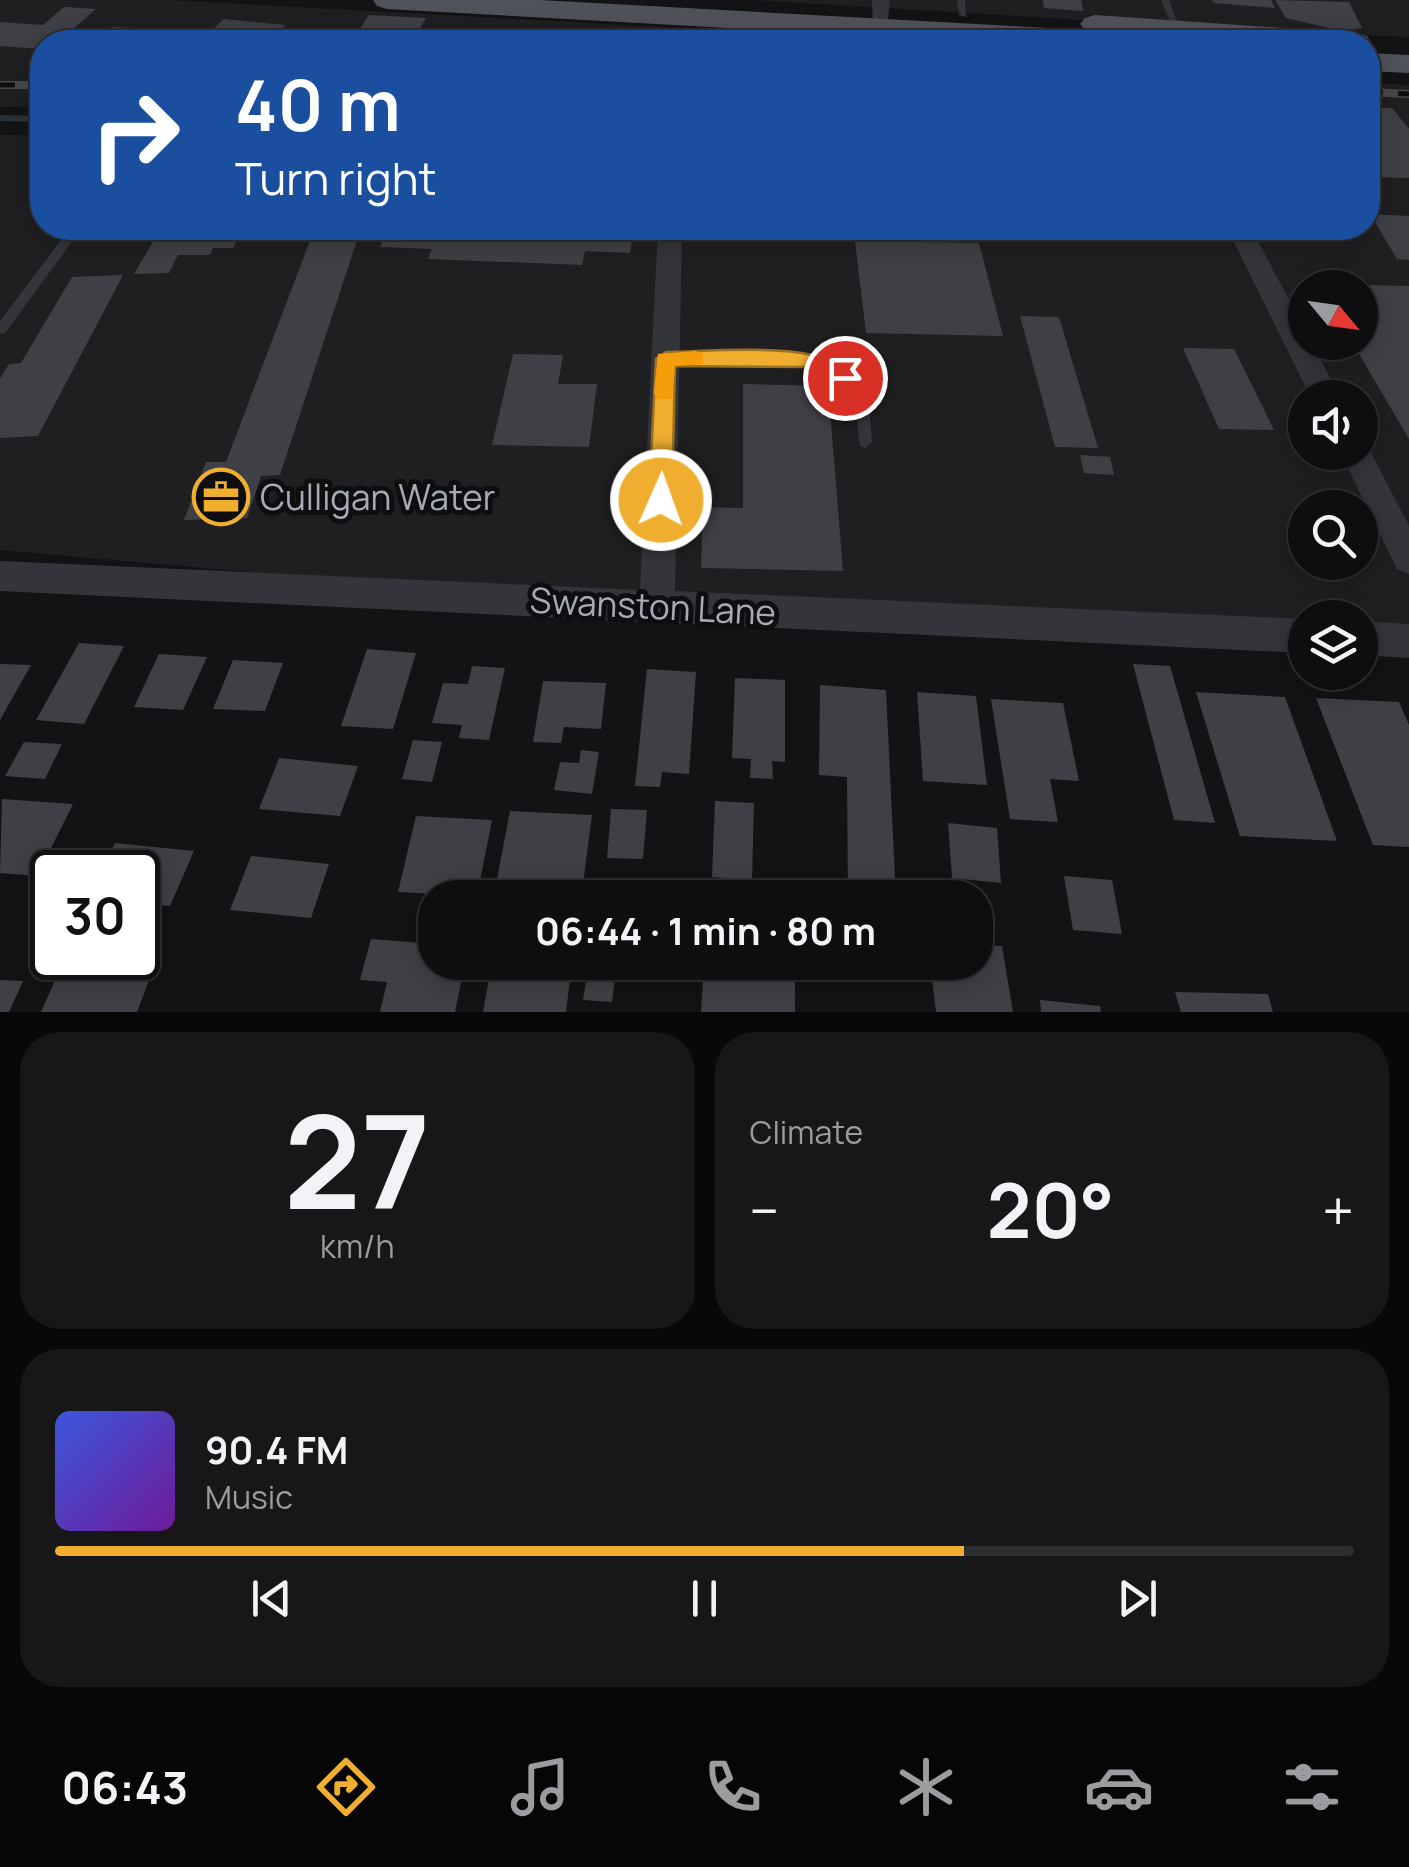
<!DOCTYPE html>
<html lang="en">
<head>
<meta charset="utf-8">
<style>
	:root { --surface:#0e0e10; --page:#171719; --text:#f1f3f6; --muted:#9b9c9f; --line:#2e2e30; --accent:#f0ae31 }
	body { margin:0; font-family:Manrope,sans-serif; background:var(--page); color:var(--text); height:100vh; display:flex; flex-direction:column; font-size:38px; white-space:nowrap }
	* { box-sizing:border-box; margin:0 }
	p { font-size:32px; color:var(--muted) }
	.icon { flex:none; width:55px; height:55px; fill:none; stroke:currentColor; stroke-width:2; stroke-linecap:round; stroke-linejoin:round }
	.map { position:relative; height:1012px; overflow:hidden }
	.details { display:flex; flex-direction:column; gap:20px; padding:20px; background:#080809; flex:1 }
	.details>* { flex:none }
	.guide { position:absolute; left:30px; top:30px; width:1350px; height:210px; border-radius:40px; box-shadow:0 5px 25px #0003,0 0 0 2px var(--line); background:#1a4fa0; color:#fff; overflow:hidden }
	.needle { width:65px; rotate:119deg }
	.controls { position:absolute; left:1288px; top:270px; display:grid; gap:20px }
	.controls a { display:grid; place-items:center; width:90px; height:90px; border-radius:50%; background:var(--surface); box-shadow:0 5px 25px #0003,0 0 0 2px var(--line); font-size:50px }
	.speed { position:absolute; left:30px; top:850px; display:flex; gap:20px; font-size:50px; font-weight:700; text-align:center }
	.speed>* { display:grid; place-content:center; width:130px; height:130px; border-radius:50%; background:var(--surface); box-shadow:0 5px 25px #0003,0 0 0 2px var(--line); line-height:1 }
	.speed .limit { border:5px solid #111; border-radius:15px; background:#fff; color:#111 }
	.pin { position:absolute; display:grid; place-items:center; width:85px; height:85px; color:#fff; margin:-42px; border:5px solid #fff; border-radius:50%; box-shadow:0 2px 10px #0007 }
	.me { position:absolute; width:110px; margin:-55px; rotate:2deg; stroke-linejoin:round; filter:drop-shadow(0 0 8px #0008) }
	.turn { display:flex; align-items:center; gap:35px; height:210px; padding:0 40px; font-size:45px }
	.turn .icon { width:130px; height:130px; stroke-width:2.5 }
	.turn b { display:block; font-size:70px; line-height:85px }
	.big { font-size:75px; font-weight:700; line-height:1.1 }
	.details .widget { flex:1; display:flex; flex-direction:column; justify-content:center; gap:15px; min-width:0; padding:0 35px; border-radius:40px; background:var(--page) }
	.details .dial { align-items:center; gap:0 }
	.dial b { font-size:130px; line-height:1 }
	.song { display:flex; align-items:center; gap:30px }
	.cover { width:120px; height:120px; border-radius:15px; background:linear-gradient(135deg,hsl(230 70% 55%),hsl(280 70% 35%)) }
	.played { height:10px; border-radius:5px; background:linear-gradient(90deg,var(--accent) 70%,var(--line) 70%) }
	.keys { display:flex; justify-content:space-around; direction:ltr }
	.heat { display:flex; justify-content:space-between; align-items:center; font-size:55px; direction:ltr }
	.details .tiles { flex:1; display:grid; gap:20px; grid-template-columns:1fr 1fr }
	.widget:last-child { grid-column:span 2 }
	.trip { position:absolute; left:418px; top:880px; width:575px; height:100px; border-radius:40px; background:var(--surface); box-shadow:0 5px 25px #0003,0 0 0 2px var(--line); font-weight:700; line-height:100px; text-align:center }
	.dock { display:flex; height:160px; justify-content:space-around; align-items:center; background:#060606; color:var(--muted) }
	.dock .icon { width:70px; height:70px }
	.dock .selected { color:var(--accent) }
	.dock b { font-size:45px; color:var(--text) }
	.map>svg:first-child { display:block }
	.built { fill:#1f1f22; fill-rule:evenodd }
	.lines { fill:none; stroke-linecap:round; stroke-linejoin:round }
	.stream { stroke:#2a3239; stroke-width:6 }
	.building { fill:#3f4045 }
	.lane { fill:#34353a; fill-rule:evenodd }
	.street { fill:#34353a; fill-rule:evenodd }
	.primary { fill:#505259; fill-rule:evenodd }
	.rail-casing { stroke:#47494f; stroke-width:8 }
	.rail { stroke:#0e0e10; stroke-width:5; stroke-dasharray:15; stroke-linecap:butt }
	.route { fill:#f0ae31; stroke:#9c7120; stroke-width:2.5 }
	.slow { fill:#f59e0b }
	.labels { text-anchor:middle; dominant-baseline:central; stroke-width:10; stroke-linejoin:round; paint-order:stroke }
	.poi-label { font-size:35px; fill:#a5aab5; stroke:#0e0e10; text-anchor:start }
	.street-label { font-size:35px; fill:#a5aab5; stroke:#0e0e10 }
</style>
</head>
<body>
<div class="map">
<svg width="1409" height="1012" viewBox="0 0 1409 1012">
	<rect width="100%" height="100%" fill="#131315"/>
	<g class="built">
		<path d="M 0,0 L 168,0 L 939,42 L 42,42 L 42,107 L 0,107 Z"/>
		<path d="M 753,0 L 1409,0 L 1409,37 L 1249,30 Z"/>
		<path d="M 1368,82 L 1409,85 L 1409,653 L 1360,650 L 1360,618 L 1305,618 L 1305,647 L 628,605 L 0,550 L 0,135 L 42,135 L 42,228 L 1368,228 ZM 1305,288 L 1360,288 L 1360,342 L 1305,342 ZM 1305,398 L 1360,398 L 1360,452 L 1305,452 ZM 1305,508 L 1360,508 L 1360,562 L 1305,562 Z"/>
	</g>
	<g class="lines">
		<g class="stream">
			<path d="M 791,35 L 801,42"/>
			<path d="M 0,118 L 42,119"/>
		</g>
	</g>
	<g class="building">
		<path d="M 1043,0 L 1081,0 L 1083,11 L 1044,8 Z"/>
		<path d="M 1212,0 L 1271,0 L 1275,8 L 1213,3 Z"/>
		<path d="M 1275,0 L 1349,2 L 1362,28 L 1342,31 L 1286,18 Z"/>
		<path d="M 64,7 L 96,9 L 58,42 L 42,42 L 42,49 L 0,46 L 0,22 L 43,25 Z"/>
		<path d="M 369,15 L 426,18 L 412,42 L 351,42 Z"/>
		<path d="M 224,19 L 285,25 L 271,42 L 200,41 Z"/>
		<path d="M 112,27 L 189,31 L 179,42 L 98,40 Z"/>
		<path d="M 1368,108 L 1392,108 L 1409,129 L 1409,178 L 1368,177 Z"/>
		<path d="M 1370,214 L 1409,216 L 1409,260 L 1397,259 Z"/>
		<path d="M 161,228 L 242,228 L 233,248 L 213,248 L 210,255 L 178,255 L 169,273 L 134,274 Z"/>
		<path d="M 297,228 L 361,228 L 280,475 L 261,476 L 247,518 L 184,520 L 206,462 L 226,462 L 311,238 L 292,239 Z"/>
		<path d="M 389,228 L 634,228 L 630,253 L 585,251 L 582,265 L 428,259 L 432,249 L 380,247 Z"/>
		<path d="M 855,241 L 979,243 L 1003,336 L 866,333 Z"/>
		<path d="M 123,275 L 38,436 L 0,438 L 0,379 L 9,364 L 21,363 L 72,277 Z"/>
		<path d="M 1360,285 L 1409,286 L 1409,439 L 1352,342 L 1360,342 Z"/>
		<path d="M 1020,316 L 1059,317 L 1098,448 L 1055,447 Z"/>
		<path d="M 1183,348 L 1234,349 L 1274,430 L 1219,429 Z"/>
		<path d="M 513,354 L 563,355 L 558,384 L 597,384 L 589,447 L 492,445 Z"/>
		<path d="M 743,384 L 828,386 L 843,571 L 701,568 L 703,507 L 743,508 Z"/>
		<path d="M 1080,455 L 1110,457 L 1114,475 L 1084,473 Z"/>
		<path d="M 79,643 L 124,646 L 84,724 L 36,720 Z"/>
		<path d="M 367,649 L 416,653 L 393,729 L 341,726 Z"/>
		<path d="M 159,654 L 207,657 L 183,710 L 134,707 Z"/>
		<path d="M 233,660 L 283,663 L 265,711 L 213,709 Z"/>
		<path d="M 0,664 L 31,665 L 0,720 Z"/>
		<path d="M 1133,664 L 1170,666 L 1215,823 L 1174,820 Z"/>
		<path d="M 472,666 L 505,668 L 489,740 L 459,738 L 462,725 L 432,723 L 443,683 L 468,684 Z"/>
		<path d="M 647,669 L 696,672 L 689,774 L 662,772 L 660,787 L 635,786 Z"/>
		<path d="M 735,678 L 785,680 L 785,762 L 772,761 L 773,779 L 750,778 L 751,759 L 732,758 Z"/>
		<path d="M 543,681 L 606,683 L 601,729 L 564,727 L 561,743 L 533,742 Z"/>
		<path d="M 820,685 L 886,690 L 896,898 L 848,898 L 847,777 L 819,775 Z"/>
		<path d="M 917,692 L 976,696 L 987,785 L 923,781 Z"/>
		<path d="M 1196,692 L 1285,697 L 1337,841 L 1240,836 Z"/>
		<path d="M 1316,698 L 1399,702 L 1409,725 L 1409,847 L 1373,845 Z"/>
		<path d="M 991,699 L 1063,703 L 1079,781 L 1050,779 L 1058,822 L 1010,819 Z"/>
		<path d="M 413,740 L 442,742 L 432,782 L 402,779 Z"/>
		<path d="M 24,742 L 62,744 L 45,779 L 5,776 Z"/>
		<path d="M 581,750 L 599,752 L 592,794 L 554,790 L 560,762 L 579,763 Z"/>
		<path d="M 279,758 L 358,766 L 340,816 L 259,809 Z"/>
		<path d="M 2,799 L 73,804 L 37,876 L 0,873 Z"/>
		<path d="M 715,801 L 754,803 L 752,880 L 712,877 Z"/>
		<path d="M 611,809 L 647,810 L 643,859 L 607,858 Z"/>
		<path d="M 510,811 L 592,815 L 583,884 L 497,879 Z"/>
		<path d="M 416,816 L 492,820 L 477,896 L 398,892 Z"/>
		<path d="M 948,823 L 997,828 L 1001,883 L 952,878 Z"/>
		<path d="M 115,843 L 194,851 L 170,906 L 138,903 L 138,872 L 101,872 Z"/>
		<path d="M 251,856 L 329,864 L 311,918 L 230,910 Z"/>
		<path d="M 1064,876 L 1112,880 L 1122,934 L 1073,930 Z"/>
		<path d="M 371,939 L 435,944 L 435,962 L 465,962 L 455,1012 L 380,1012 L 387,982 L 360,980 Z"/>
		<path d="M 975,945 L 1002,946 L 1013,1012 L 936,1012 L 930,962 L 975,962 Z"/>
		<path d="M 158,957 L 137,1012 L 41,1012 L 65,958 Z"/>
		<path d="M 492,962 L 572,964 L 566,1012 L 483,1012 Z"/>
		<path d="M 589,962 L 617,962 L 612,1002 L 583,1000 Z"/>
		<path d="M 704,962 L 795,962 L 795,1012 L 701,1012 Z"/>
		<path d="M 0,980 L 23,981 L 9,1012 L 0,1012 Z"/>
		<path d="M 1175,992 L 1268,994 L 1273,1012 L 1181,1012 Z"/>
		<path d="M 1040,1000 L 1100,1006 L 1101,1012 L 1041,1012 Z"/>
	</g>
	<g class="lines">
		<g class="lane">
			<path d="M 957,0 L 965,0 L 966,17 L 959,15 Z"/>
			<path d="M 1161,0 L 1169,0 L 1180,31 L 1173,29 Z"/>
			<path d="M 70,228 L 82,228 L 5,333 L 0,334 L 0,321 Z"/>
			<path d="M 665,354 L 811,355 L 833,362 L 868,393 L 872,442 L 865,448 L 860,446 L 854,395 L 823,368 L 811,365 L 665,364 L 658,359 Z"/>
		</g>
		<g class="street">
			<path d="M 872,0 L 890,0 L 887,30 L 873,30 Z"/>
			<path d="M 658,228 L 682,228 L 675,591 L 1305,619 L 1305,653 L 0,591 L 0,561 L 640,590 Z"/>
			<path d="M 1227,228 L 1251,228 L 1305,330 L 1305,342 L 1312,342 L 1340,398 L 1311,398 Z"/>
			<path d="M 1360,441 L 1366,443 L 1409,526 L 1409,574 L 1397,569 L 1340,452 L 1360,452 Z"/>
			<path d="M 1360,621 L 1409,624 L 1409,658 L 1360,655 Z"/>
		</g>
		<g class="primary">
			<path d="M 373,0 L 540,0 L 1085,30 L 1080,24 L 1085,18 L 1095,15 L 1356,33 L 1367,36 L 1371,42 L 1368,47 L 1368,42 L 1233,42 L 1142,36 L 1146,42 L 981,42 L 387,9 L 377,6 Z"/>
			<path d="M 1368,53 L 1409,55 L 1409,73 L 1368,71 Z"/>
		</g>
		<g class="rail-casing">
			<g id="rail">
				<path d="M 0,85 L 42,85"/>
				<path d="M 1368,92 L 1409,94"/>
			</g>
		</g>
		<use href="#rail" class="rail"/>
	</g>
	<path class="route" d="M 666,352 C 712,352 827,338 855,378 L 845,385 L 810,367 L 675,366 L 672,500 L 661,509 L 649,500 L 656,359 Z"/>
	<path class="slow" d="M 696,351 L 703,354 L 703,364 L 675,366 L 672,399 L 657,399 L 654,393 L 658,354 Z"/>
	<defs>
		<g id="office-ring" transform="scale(2.875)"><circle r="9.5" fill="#0e0e10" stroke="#f0ae31" stroke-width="1.5"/><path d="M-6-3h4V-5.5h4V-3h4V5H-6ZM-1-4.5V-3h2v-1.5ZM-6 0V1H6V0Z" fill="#f0ae31"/></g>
	</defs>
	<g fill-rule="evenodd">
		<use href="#office-ring" x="221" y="497"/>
	</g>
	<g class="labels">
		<g class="poi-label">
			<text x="260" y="497">Culligan Water</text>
		</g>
		<g class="street-label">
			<text transform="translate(653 606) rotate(3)">Swanston Lane</text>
		</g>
	</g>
</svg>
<div class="controls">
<a><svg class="needle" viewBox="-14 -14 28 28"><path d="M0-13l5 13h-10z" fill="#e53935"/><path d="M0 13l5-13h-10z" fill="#9b9c9f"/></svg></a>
<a><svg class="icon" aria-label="sound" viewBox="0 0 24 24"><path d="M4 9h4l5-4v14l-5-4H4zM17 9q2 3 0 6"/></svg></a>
<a><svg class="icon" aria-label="search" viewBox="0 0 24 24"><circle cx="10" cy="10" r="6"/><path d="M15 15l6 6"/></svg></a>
<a><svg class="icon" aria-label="layers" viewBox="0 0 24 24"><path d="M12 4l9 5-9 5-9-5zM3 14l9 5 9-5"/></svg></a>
</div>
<div class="speed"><div class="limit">30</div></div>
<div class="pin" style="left:845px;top:378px;background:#d93025"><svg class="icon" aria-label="arrive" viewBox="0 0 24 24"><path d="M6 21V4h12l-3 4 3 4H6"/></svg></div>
<svg class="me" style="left:661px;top:500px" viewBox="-20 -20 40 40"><circle r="17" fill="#f0ae31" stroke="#fff" stroke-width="3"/><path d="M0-11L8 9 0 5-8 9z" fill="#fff"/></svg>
<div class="trip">06:44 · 1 min · 80 m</div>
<div class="guide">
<div class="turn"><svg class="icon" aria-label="right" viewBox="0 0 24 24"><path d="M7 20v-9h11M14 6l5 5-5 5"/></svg><div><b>40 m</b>Turn right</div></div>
</div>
</div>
<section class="details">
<div class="tiles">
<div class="widget dial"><b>27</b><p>km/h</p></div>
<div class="widget"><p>Climate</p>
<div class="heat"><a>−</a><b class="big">20°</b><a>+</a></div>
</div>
<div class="widget">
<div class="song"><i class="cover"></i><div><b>90.4 FM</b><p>Music</p></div></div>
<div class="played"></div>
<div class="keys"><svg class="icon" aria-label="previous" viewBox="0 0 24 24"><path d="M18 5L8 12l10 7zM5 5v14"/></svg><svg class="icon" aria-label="pause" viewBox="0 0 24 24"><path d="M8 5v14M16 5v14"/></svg><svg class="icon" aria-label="next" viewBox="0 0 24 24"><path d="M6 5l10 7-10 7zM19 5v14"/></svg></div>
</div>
</div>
</section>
<nav class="dock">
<b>06:43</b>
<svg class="icon selected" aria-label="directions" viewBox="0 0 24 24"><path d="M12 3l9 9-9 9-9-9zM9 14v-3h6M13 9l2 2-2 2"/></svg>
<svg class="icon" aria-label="music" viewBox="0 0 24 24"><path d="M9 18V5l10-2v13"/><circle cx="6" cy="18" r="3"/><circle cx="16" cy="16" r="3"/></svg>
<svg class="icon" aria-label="phone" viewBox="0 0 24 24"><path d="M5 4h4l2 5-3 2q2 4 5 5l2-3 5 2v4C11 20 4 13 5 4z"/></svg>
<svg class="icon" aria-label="climate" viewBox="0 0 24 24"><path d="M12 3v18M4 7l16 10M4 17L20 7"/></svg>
<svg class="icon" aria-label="car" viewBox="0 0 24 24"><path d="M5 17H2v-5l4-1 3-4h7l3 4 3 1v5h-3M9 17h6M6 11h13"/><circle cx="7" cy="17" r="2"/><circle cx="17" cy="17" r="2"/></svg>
<svg class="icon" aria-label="filters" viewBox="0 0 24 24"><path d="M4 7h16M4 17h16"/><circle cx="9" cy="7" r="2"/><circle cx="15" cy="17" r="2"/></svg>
</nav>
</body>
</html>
